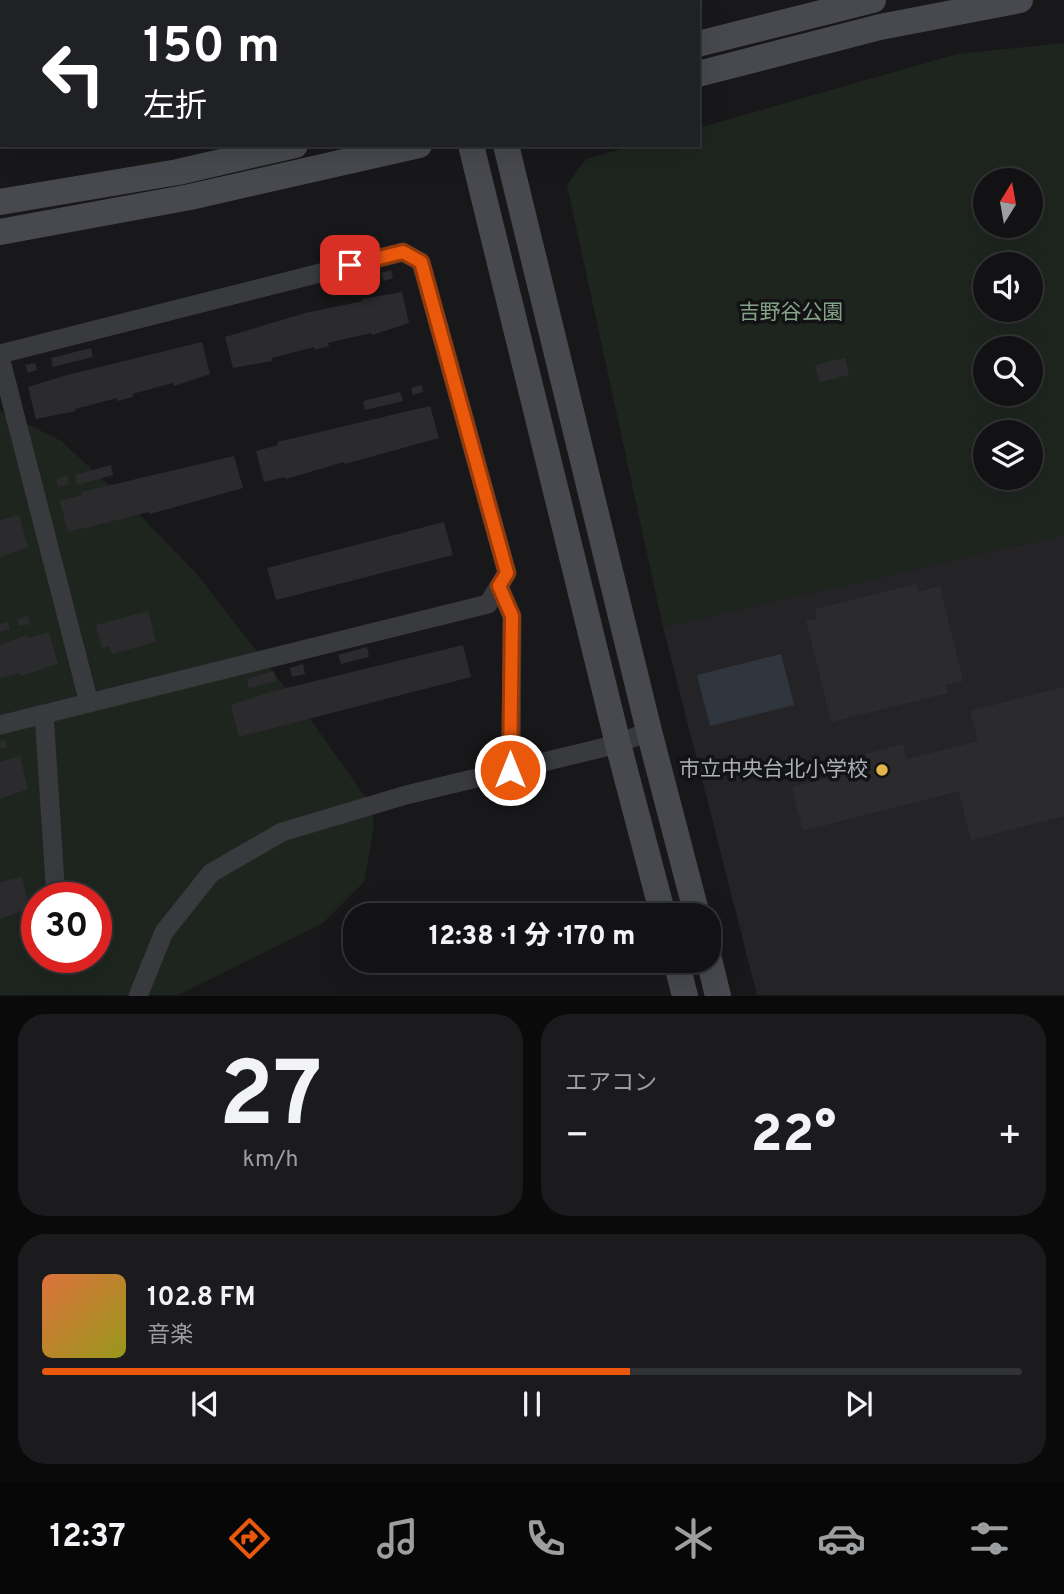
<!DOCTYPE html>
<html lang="ja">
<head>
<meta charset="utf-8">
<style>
	:root { --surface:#121214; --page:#1b1b1d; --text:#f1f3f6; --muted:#9c9ea0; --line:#313234; --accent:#ea580c }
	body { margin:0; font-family:Overpass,"Noto Sans JP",sans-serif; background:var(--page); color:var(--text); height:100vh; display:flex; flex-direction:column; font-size:26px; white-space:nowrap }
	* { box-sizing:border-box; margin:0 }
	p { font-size:23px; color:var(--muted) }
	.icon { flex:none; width:38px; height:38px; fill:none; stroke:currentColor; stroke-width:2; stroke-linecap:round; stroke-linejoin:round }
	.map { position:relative; height:996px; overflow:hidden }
	.sheet { display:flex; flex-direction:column; gap:18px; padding:18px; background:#0a0a0b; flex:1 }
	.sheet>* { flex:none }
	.banner { position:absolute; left:0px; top:0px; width:700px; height:147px; box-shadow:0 7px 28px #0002,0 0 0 2px var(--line); background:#202124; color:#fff; overflow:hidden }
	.needle { width:46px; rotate:11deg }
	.controls { position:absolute; left:973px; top:168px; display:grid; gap:14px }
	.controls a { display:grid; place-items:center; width:70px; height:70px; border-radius:50%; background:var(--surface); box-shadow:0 7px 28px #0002,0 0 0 2px var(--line); font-size:35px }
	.speed { position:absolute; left:21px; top:882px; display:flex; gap:14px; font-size:35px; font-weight:700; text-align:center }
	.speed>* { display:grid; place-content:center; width:91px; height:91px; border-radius:50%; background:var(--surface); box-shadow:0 7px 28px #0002,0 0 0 2px var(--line); line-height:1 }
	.speed .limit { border:10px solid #d22; background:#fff; color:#111 }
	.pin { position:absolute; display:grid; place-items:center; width:60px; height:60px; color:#fff; margin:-30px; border-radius:14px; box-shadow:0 4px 10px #0006 }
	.me { position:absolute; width:77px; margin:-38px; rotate:0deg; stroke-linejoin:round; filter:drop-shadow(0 0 5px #0008) }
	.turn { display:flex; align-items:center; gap:24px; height:147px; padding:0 28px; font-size:32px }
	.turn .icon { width:91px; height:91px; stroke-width:2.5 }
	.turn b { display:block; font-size:49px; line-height:60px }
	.big { font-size:52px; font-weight:800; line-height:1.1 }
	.sheet .card { flex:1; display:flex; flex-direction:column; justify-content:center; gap:10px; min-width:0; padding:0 24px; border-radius:28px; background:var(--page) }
	.sheet .dial { align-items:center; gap:0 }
	.dial b { font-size:91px; line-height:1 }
	.song { display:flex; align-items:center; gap:21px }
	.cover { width:84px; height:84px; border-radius:10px; background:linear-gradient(135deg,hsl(20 70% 55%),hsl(60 70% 35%)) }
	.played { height:7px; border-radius:4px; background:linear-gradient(90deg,var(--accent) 60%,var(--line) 60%) }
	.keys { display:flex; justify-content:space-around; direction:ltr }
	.heat { display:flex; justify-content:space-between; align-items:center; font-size:38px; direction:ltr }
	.sheet .tiles { flex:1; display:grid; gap:18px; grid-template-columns:1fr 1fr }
	.card:last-child { grid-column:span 2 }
	.trip { position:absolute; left:343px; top:903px; width:378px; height:70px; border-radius:28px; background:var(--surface); box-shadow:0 7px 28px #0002,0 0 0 2px var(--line); font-weight:800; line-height:70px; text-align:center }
	.tabs { display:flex; height:112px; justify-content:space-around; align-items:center; background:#070708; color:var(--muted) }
	.tabs .icon { width:49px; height:49px }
	.tabs .current { color:var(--accent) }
	.tabs b { font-size:32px; color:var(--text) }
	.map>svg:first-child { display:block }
	.built { fill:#242427 }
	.green { fill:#1e251f; fill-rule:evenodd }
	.water { fill:#2f363d }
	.building { fill:#2b2b2e }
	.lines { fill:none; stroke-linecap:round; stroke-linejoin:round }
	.street { stroke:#393a3e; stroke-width:19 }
	.secondary { stroke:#48494e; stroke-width:26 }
	.route-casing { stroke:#983908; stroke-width:18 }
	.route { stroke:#ea580c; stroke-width:12 }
	.poi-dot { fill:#e3b447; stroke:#131315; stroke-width:2.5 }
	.labels { text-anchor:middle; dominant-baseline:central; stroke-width:7; stroke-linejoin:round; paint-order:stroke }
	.park-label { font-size:21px; fill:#84a287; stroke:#131315 }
	.poi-label { font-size:21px; fill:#abafb8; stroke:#131315; text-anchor:end }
</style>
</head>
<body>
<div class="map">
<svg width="1064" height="996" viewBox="0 0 1064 996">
	<rect width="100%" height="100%" fill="#18181a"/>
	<path class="built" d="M 1064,535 L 1064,995 L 757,995 L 663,627 Z"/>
	<g class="green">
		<path d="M 1064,43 L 1064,535 L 663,627 L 567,185 L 586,159 L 636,145 L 698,145 L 698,128 L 957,54 ZM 985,180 L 1031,180 L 1031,226 L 985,226 ZM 985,264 L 1031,264 L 1031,310 L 985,310 ZM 985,348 L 1031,348 L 1031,394 L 985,394 ZM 985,432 L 1031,432 L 1031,478 L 985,478 Z"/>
		<path d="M 0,410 L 61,441 L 121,496 L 196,573 L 315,726 L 371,805 L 374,827 L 364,882 L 323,923 L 178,995 L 0,995 ZM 37,898 L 96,898 L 96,957 L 37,957 Z"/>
	</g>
	<path class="water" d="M 781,654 L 794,705 L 710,726 L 697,675 Z"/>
	<g class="building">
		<path d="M 391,270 L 393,278 L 384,281 L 381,273 Z"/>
		<path d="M 371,276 L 374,285 L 334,296 L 331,286 Z"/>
		<path d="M 402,292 L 409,323 L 372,335 L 371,333 L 328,343 L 329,346 L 315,350 L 314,347 L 272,358 L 272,361 L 233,368 L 225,337 L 305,313 L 363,301 L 362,299 Z"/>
		<path d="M 202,342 L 210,374 L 174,386 L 173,383 L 132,394 L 133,397 L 117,401 L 117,398 L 75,409 L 76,411 L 36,419 L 28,387 L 67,375 Z"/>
		<path d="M 91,348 L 93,357 L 53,367 L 51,358 Z"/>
		<path d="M 845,358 L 849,375 L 820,382 L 815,365 Z"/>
		<path d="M 35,363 L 37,370 L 28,373 L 25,365 Z"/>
		<path d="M 422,385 L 423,392 L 413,395 L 411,388 Z"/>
		<path d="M 400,392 L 403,401 L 365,410 L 363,401 Z"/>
		<path d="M 430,406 L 439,438 L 345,464 L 344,462 L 286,479 L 285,477 L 264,482 L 256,451 L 278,445 L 277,442 Z"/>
		<path d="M 234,456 L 243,488 L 150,514 L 149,512 L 68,532 L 60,501 L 82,495 L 81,492 Z"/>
		<path d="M 111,465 L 113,475 L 77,485 L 75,475 Z"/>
		<path d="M 67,476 L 69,484 L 58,487 L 56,479 Z"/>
		<path d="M 19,515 L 28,547 L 0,557 L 0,520 Z"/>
		<path d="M 444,522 L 453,555 L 276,600 L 267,568 Z"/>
		<path d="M 917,584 L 918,592 L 940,586 L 963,681 L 946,685 L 948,693 L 831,722 L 806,621 L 817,619 L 815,609 Z"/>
		<path d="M 148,611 L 156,642 L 112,654 L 109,646 L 102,648 L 96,625 Z"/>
		<path d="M 28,616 L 30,624 L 19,626 L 17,619 Z"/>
		<path d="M 8,622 L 10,629 L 0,632 L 0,624 Z"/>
		<path d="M 49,632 L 58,664 L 21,676 L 20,673 L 0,678 L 0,645 L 27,635 L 28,638 Z"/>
		<path d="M 463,645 L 471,677 L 239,737 L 231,705 L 270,692 Z"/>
		<path d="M 367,647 L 369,657 L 341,664 L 338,655 Z"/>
		<path d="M 303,664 L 305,674 L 292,677 L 290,668 Z"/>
		<path d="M 274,671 L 276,681 L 249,688 L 247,679 Z"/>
		<path d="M 1064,687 L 1064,816 L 971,840 L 959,791 L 803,831 L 792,787 L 869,768 L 865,754 L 903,744 L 907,759 L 978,741 L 970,711 Z"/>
		<path d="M 5,739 L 7,747 L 0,749 L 0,741 Z"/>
		<path d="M 20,756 L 28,789 L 0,799 L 0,762 Z"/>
		<path d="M 22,877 L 30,908 L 0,919 L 0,882 Z"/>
	</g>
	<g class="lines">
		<g class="street">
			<path d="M 299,2 L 299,0"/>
			<path d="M 0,35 L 2,35"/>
			<path d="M 0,354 L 403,252 L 421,262 L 507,573 L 488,604 L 0,725"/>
			<path d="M 0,357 L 89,703"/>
			<path d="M 499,586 L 512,616 L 511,770"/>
			<path d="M 44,714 L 56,898"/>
			<path d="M 138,996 L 164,932 L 211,873 L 282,832 L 406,795 L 618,744 L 649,731"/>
		</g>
		<g class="secondary">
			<path d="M 698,44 L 873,0"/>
			<path d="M 698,74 L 880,27 L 1020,0"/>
			<path d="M 471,145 L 618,744 L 663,915"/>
			<path d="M 506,145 L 649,731 L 697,915"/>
			<path d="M 0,202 L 178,172 L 295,145"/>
			<path d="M 0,232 L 190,197 L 419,145"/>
			<path d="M 709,959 L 718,996"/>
			<path d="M 676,961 L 685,996"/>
		</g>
	</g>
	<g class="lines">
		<g class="route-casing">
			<path id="route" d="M 350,265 L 403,252 L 421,262 L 507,573 L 499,586 L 512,616 L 510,770"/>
		</g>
		<use href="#route" class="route"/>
	</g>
	<circle class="poi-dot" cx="882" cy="770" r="7"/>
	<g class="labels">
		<g class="park-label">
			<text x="791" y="313">吉野谷公園</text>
		</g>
		<g class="poi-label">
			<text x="868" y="770">市立中央台北小学校</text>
		</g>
	</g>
</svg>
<div class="controls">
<a><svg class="needle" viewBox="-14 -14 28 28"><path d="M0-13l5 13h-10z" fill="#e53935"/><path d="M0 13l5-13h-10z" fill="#9c9ea0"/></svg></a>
<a><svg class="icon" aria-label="sound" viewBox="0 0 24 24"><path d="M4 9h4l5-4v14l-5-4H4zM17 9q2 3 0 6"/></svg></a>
<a><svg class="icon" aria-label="search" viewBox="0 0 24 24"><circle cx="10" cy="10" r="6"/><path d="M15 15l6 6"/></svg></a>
<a><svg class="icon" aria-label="layers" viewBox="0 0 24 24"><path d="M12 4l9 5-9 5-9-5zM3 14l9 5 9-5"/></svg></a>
</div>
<div class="speed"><div class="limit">30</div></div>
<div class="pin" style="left:350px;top:265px;background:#d93025"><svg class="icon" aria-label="arrive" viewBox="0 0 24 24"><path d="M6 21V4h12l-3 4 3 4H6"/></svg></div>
<svg class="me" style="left:510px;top:770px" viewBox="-20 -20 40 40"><circle r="17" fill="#ea580c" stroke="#fff" stroke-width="3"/><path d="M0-11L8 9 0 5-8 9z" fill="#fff"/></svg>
<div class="trip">12:38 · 1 分 · 170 m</div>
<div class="banner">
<div class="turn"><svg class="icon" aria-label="left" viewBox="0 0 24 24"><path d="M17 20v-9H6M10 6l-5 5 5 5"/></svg><div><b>150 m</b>左折</div></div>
</div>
</div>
<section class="sheet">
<div class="tiles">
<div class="card dial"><b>27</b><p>km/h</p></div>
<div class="card"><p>エアコン</p>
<div class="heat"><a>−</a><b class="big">22°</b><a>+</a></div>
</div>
<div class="card">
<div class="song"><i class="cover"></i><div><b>102.8 FM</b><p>音楽</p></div></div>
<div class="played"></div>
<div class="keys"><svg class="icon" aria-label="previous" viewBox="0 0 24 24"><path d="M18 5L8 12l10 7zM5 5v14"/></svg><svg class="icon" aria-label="pause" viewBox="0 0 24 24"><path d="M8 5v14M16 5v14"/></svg><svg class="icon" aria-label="next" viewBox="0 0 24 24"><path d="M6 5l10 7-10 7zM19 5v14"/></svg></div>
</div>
</div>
</section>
<nav class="tabs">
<b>12:37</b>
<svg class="icon current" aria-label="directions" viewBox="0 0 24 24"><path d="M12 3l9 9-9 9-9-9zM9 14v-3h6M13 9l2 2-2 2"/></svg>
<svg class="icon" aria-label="music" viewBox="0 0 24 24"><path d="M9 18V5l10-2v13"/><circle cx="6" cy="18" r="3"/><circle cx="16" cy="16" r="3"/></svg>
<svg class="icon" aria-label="phone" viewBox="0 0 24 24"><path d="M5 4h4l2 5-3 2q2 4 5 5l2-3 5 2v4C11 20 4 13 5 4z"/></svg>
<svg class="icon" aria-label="climate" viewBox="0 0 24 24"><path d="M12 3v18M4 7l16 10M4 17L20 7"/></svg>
<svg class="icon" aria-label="car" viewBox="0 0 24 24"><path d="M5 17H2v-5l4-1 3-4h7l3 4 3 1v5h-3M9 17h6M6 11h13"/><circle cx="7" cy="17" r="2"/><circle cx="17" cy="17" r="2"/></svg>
<svg class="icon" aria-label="filters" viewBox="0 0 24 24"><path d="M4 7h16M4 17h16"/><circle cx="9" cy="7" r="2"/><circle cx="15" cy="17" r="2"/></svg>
</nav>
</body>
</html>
